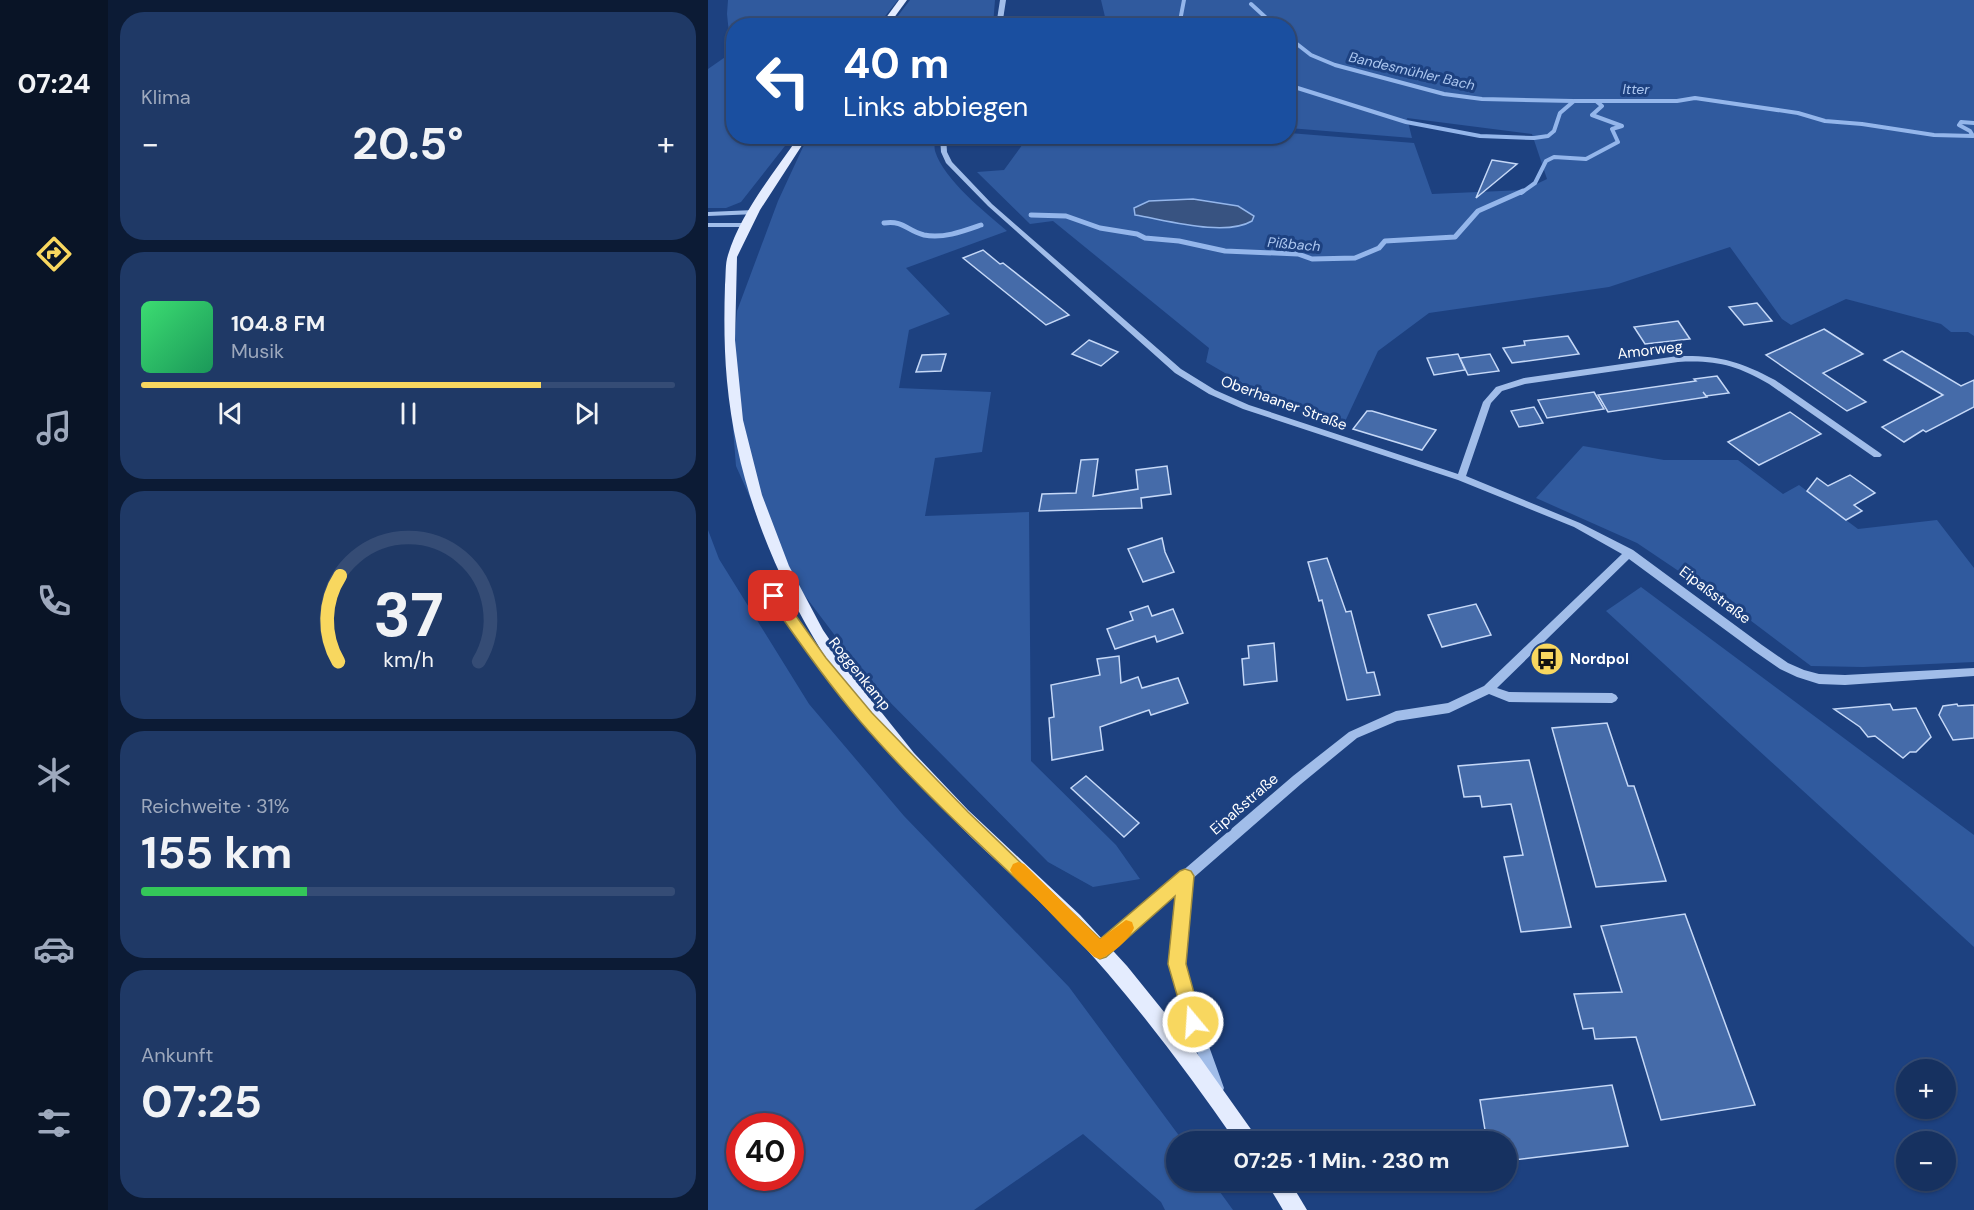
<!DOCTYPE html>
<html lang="de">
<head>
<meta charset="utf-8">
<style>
	:root { --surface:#163160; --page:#1f3966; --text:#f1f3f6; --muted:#9ea9bd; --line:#354c75; --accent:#f8d75f }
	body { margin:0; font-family:"DM Sans",sans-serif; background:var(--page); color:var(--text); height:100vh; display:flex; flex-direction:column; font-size:22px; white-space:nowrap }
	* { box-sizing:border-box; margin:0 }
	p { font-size:20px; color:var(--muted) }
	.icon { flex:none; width:33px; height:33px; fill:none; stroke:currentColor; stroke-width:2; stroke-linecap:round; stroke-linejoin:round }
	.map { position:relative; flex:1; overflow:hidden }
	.side { display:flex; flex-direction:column; gap:12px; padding:12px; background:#0c1b35; width:600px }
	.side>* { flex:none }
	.guide { position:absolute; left:18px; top:18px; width:570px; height:126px; border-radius:24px; box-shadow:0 2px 4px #0004,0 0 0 2px var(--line); background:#1a4fa0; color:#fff; overflow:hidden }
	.fabs { position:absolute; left:1188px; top:1059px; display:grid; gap:12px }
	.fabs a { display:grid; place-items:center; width:60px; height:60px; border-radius:50%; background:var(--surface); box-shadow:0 2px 4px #0004,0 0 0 2px var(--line); font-size:30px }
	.speed { position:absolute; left:18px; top:1113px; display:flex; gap:12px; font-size:30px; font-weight:700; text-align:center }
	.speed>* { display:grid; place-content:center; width:78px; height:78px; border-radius:50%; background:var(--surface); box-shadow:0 2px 4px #0004,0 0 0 2px var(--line); line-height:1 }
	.speed .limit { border:9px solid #d22; background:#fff; color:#111 }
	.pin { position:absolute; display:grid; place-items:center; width:51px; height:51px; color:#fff; margin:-26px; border-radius:12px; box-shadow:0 3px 9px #0006 }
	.me { position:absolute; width:66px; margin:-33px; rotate:342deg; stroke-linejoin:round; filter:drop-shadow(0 0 4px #0008) }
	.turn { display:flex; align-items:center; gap:21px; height:126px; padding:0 18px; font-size:27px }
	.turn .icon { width:78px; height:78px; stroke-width:2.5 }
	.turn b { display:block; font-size:42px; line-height:51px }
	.big { font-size:45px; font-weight:700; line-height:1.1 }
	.side .tile { flex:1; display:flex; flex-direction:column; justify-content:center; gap:9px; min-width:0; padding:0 21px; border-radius:24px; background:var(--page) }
	.side .dial { align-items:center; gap:0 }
	.dial svg { height:156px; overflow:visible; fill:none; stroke:var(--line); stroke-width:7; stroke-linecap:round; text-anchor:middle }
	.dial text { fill:var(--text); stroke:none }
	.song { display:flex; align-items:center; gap:18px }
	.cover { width:72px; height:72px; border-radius:9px; background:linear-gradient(135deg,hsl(140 70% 55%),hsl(150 70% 35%)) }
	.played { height:6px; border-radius:3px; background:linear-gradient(90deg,var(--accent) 75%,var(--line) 75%) }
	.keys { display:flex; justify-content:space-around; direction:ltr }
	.heat { display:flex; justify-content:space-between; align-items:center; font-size:33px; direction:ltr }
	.charge { height:9px; border-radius:4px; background:linear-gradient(90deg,#34c759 31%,var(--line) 0) }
	.trip { position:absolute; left:458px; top:1131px; width:351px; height:60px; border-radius:30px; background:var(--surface); box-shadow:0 2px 4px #0004,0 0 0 2px var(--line); font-weight:700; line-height:60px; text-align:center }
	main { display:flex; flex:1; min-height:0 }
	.dock { display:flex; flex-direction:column; width:108px; justify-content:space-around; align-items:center; background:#091426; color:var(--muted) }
	.dock .icon { width:42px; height:42px }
	.dock .active { color:var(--accent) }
	.dock b { font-size:27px; color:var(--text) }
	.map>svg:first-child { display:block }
	.green { fill:#305a9e; fill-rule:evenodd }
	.water { fill:#385381; stroke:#94b6eb; stroke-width:1.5 }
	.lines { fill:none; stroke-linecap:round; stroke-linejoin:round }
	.stream-far1 { stroke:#94b6eb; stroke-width:4 }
	.stream { stroke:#94b6eb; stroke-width:5 }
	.building { fill:#456ba9; stroke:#c5d8f7; stroke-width:1.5 }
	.minor { fill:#a1bde9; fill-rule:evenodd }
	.major { fill:#e4ecfe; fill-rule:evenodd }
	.route { fill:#f8d75f; stroke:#a18c3e; stroke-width:1.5 }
	.slow { fill:#f59e0b }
	.labels { text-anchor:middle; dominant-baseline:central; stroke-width:6; stroke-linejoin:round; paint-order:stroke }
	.far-water-label { font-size:14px; font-style:italic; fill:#acc7f0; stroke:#1d4180 }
	.street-label { font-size:15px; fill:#fff; stroke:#1d4180 }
	.poi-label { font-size:15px; font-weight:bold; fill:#fff; stroke:#1d4180; text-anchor:start }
</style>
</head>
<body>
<main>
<nav class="dock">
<b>07:24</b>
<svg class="icon active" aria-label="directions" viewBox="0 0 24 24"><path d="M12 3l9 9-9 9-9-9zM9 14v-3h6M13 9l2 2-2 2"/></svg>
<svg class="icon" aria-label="music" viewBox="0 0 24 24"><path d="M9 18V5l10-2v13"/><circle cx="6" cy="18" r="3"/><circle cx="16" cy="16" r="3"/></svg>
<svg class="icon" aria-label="phone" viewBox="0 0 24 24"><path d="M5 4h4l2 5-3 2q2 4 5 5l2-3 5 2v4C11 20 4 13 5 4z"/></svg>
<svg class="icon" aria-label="climate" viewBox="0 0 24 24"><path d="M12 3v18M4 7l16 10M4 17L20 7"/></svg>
<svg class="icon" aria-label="car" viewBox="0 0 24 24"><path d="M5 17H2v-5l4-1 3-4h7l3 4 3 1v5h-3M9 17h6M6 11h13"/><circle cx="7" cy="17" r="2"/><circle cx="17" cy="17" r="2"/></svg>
<svg class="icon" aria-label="filters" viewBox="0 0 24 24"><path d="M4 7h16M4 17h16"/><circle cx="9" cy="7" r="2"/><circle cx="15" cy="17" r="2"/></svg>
</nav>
<section class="side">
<div class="tile"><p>Klima</p>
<div class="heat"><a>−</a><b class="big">20.5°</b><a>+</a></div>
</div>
<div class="tile">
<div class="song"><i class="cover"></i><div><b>104.8 FM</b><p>Musik</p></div></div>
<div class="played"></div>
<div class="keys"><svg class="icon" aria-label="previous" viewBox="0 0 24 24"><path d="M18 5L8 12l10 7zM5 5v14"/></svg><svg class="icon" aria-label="pause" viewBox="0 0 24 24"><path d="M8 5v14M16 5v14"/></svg><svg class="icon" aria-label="next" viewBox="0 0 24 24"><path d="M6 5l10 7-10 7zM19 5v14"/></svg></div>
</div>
<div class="tile dial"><svg viewBox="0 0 100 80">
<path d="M14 69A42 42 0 1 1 86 69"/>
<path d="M14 69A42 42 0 0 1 15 25" stroke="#f8d75f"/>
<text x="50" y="56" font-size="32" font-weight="700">37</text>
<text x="50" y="72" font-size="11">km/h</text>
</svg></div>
<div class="tile"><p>Reichweite · 31%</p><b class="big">155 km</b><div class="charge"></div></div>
<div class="tile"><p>Ankunft</p><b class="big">07:25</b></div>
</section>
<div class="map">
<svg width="1266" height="1210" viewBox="0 0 1266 1210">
	<rect width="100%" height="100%" fill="#1d4180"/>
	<g class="green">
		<path d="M 20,0 L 190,0 L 170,25 L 26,26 L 26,136 L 84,137 L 33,202 L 18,208 L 0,208 L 0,69 L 23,53 L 19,14 Z"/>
		<path d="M 202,0 L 287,0 L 285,25 L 183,25 Z"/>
		<path d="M 393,0 L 1266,0 L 1266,336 L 1260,332 L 1243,332 L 1233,324 L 1138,299 L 1083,325 L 1074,319 L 1022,247 L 901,287 L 721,313 L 670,351 L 634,428 L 555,395 L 498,362 L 501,348 L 345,221 L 322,224 L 269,172 L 296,170 L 320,137 L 580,136 L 581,133 L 706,143 L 724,194 L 816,190 L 839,179 L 824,134 L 699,118 L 704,138 L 581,128 L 580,26 L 467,26 L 456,21 L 398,21 Z"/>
		<path d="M 102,137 L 227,137 C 227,141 226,147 227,151 C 236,180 277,212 299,231 L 198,268 L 242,314 L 201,330 L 191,388 L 283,392 L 274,452 L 227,458 L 217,516 L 321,512 L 323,761 L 408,845 L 432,879 L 385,887 L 340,862 L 162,682 L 70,560 L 28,466 L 22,391 L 29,311 L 70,201 L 95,147 Z"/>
		<path d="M 875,446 L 956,460 L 1030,460 L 1075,494 L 1091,485 L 1150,529 L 1229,520 L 1266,568 L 1266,662 L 1155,667 L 1103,666 L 1030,611 L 929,543 L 828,498 Z"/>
		<path d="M 0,530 L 11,559 L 101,704 L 196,816 L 361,987 L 475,1141 L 468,1142 L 468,1180 L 504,1181 L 525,1210 L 457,1210 L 453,1202 L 375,1134 L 266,1210 L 0,1210 ZM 32,1126 L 82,1126 L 82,1178 L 32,1178 Z"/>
		<path d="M 933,587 L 1266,835 L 1266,947 L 898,611 Z"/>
	</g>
	<path class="water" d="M 485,199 L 530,206 L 546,216 L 544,221 C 517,237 458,220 427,215 L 426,208 L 441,201 Z"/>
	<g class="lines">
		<g class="stream-far1">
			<path d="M 476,0 L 472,21 L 484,26"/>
			<path d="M 543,4 L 567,26"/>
			<path d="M 580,37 L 603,55 L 627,65 L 736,94 L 774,99 L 865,101"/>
			<path d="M 580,85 L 698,122 L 772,136 L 826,138 L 840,136 L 846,131 L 852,113 L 866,101 L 969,101 L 987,98 L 1090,113 L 1117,121 L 1154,124 L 1226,135 L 1265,136 L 1262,131 L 1251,125 L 1253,122 L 1266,123"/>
			<path d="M 813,193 L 827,183 L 838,161 L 846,157 L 878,159 L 910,142 L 904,129 L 914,126 L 884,115 L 894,106 L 888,101"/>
		</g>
		<g class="stream">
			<path d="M 323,215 L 358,216 L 392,228 L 429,234 L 437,238 L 471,241 L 517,251 L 590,254 L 604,259 L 647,258 L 671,248 L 677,241 L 747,237 L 770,211 L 815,191"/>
			<path d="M 176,223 C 196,220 199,231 216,235 C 235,239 256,231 273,225"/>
		</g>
	</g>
	<g class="building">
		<path d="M 784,160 L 809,164 L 768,198 Z"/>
		<path d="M 275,250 L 292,264 L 295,263 L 361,315 L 338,325 L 255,258 Z"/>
		<path d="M 1049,303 L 1064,321 L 1036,325 L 1021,307 Z"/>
		<path d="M 970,321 L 982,339 L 937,344 L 926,327 Z"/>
		<path d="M 1116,329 L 1155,354 L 1115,373 L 1158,402 L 1139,411 L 1058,355 Z"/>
		<path d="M 860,336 L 871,354 L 804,363 L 795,348 L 817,345 L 816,341 Z"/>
		<path d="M 381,340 L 410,352 L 393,366 L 364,354 Z"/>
		<path d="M 1194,351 L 1253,386 L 1266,380 L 1266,407 L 1218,432 L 1215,430 L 1196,442 L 1174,427 L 1235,395 L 1176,360 Z"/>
		<path d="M 238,354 L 233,371 L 208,372 L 214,355 Z"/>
		<path d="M 750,354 L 757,370 L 726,375 L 719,358 Z"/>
		<path d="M 782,354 L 791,371 L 760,375 L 752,358 Z"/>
		<path d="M 1009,376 L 1021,393 L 998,396 L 995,392 L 999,397 L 900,412 L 890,395 L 988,381 L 986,379 Z"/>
		<path d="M 886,392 L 896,409 L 839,418 L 830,400 Z"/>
		<path d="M 826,407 L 835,423 L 811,427 L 803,411 Z"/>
		<path d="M 659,411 L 664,411 L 728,430 L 714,450 L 645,429 Z"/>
		<path d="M 1082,412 L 1113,434 L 1051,465 L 1020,442 Z"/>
		<path d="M 390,459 L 385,496 L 430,489 L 428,470 L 459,466 L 463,494 L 433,498 L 434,508 L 331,511 L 334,494 L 368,493 L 373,460 Z"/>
		<path d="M 1142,475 L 1167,493 L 1146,505 L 1154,511 L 1138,520 L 1099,491 L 1109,478 L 1120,486 Z"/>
		<path d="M 454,538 L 457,552 L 466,572 L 435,582 L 420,549 Z"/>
		<path d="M 619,558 L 638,612 L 643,611 L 659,673 L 666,672 L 672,695 L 639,700 L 614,600 L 611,601 L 600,562 Z"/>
		<path d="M 768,604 L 783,635 L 734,647 L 720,615 Z"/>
		<path d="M 440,606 L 444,616 L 465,609 L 475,633 L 449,642 L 447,636 L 407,649 L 399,629 L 425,620 L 422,612 Z"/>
		<path d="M 566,643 L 569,681 L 536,685 L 534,659 L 541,658 L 540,646 Z"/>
		<path d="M 411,656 L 413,683 L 430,677 L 434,688 L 470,678 L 480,703 L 443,715 L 441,710 L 392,727 L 395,750 L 344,760 L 341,718 L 346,717 L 343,685 L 392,675 L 389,659 Z"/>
		<path d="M 1182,704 L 1185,710 L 1208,708 L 1223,737 L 1208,752 L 1202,752 L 1195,758 L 1167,736 L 1160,737 L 1152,727 L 1126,709 Z"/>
		<path d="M 1249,704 L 1250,706 L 1266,705 L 1266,738 L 1245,740 L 1231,715 L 1235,706 Z"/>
		<path d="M 899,723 L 920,786 L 926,786 L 958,881 L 888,887 L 844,728 Z"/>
		<path d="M 821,760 L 856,899 L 863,927 L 813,932 L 796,857 L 815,855 L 803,804 L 774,807 L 772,796 L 756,797 L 750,766 Z"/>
		<path d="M 378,776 L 431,823 L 416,837 L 363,788 Z"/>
		<path d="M 977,914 L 1047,1105 L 953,1120 L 928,1037 L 887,1039 L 885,1028 L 875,1029 L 866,994 L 914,992 L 893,926 Z"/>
		<path d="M 904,1085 L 920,1146 L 798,1161 L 798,1142 L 779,1142 L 772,1100 Z"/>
	</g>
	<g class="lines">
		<g class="minor">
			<path d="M 292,0 L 298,0 L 294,26 L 288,26 Z"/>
			<path d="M 232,136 L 238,136 L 239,152 L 244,162 L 284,204 L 473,369 L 507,390 L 541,405 L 750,474 L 775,402 L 788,387 L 816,378 L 970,356 C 1010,355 1032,361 1067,380 L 1172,453 L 1174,455 L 1172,457 L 1166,457 L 1061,384 C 1028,365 1008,360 970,362 L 817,384 L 794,391 L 783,403 L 758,476 L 872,523 L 925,550 L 1054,645 L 1080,663 L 1096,670 L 1111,674 L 1137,675 L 1266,668 L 1266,676 L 1137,685 L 1111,684 L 1089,677 L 1072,669 L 1046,651 L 921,559 L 789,688 L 801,692 L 904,693 L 908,695 L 910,698 L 908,701 L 904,703 L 801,702 L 781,694 L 741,713 L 689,721 L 649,738 L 593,784 L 483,880 L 476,964 L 485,1002 L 516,1088 L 514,1093 L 509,1095 L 504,1093 L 471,1002 L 462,964 L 469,892 L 397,956 L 392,958 L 387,956 L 385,951 L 387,946 L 585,776 L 641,732 L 688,711 L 740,703 L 776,686 L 914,554 L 866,527 L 750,480 L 535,409 L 501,394 L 467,373 L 280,206 L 238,163 L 233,152 Z"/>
			<path d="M 46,210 L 50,212 L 49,214 L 0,216 L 0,212 Z"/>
			<path d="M 0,223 L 39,223 L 43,225 L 39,227 L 0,227 Z"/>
		</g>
		<g class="major">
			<path d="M 191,0 L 199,0 L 180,26 L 172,26 Z"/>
			<path d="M 91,136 L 100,136 L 52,210 L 29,257 L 27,340 L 35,420 L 54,495 L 81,566 L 115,630 L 158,693 L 206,753 L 260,810 L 372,915 L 419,966 L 486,1049 L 552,1142 L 528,1142 C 476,1067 422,995 360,929 C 324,891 283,858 247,821 C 130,698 35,553 19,381 C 16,348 16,317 17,285 C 18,275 17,264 20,255 C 33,212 66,173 91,136 Z"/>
			<path d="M 557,1180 L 581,1180 L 599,1210 L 575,1210 Z"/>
		</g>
	</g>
	<path class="route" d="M 66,591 L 71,592 L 118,658 L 164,713 L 260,812 L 392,939 L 472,871 L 477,869 L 483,871 L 486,876 L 478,964 L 494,1022 L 492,1029 L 485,1031 L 479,1029 L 460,964 L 467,896 L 398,957 L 392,959 C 380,954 345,914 333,902 C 271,844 207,785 152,721 C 119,682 90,641 62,600 L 60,596 Z"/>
	<path class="slow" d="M 310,862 L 316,864 L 392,939 L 418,920 L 424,922 L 426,928 C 421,940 404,954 392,959 L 386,957 L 305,875 L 302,870 L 305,864 Z"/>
	<defs>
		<g id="bus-disc" transform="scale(1.725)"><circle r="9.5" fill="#f8d75f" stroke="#1d4180"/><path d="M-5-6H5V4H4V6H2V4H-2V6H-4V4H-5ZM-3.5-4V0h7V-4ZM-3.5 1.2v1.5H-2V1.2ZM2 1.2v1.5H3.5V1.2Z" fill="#111"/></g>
	</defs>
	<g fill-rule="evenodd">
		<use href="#bus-disc" x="839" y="659"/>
	</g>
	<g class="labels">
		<g class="far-water-label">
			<text transform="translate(704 71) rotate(13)">Bandesmühler Bach</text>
			<text x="928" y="89">Itter</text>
			<text transform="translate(586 244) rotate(5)">Pißbach</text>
		</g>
		<g class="street-label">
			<text transform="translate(942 350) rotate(-7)">Amorweg</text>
			<text transform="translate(576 403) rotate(20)">Oberhaaner Straße</text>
			<text transform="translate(1007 595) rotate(37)">Eipaßstraße</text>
			<text transform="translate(152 674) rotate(51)">Roggenkamp</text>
			<text transform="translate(536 804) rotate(-41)">Eipaßstraße</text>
		</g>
		<g class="poi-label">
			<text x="862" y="659">Nordpol</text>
		</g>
	</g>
</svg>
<div class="fabs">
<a>+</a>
<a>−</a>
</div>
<div class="speed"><div class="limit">40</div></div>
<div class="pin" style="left:66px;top:596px;background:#d93025"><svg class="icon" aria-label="arrive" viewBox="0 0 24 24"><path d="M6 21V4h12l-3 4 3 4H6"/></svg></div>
<svg class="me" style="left:485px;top:1022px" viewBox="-20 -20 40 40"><circle r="17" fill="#f8d75f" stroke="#fff" stroke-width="3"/><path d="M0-11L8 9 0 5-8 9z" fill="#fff"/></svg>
<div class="trip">07:25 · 1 Min. · 230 m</div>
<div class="guide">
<div class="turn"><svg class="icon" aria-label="left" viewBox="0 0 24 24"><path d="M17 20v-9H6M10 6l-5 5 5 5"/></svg><div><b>40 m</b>Links abbiegen</div></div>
</div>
</div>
</main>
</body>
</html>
